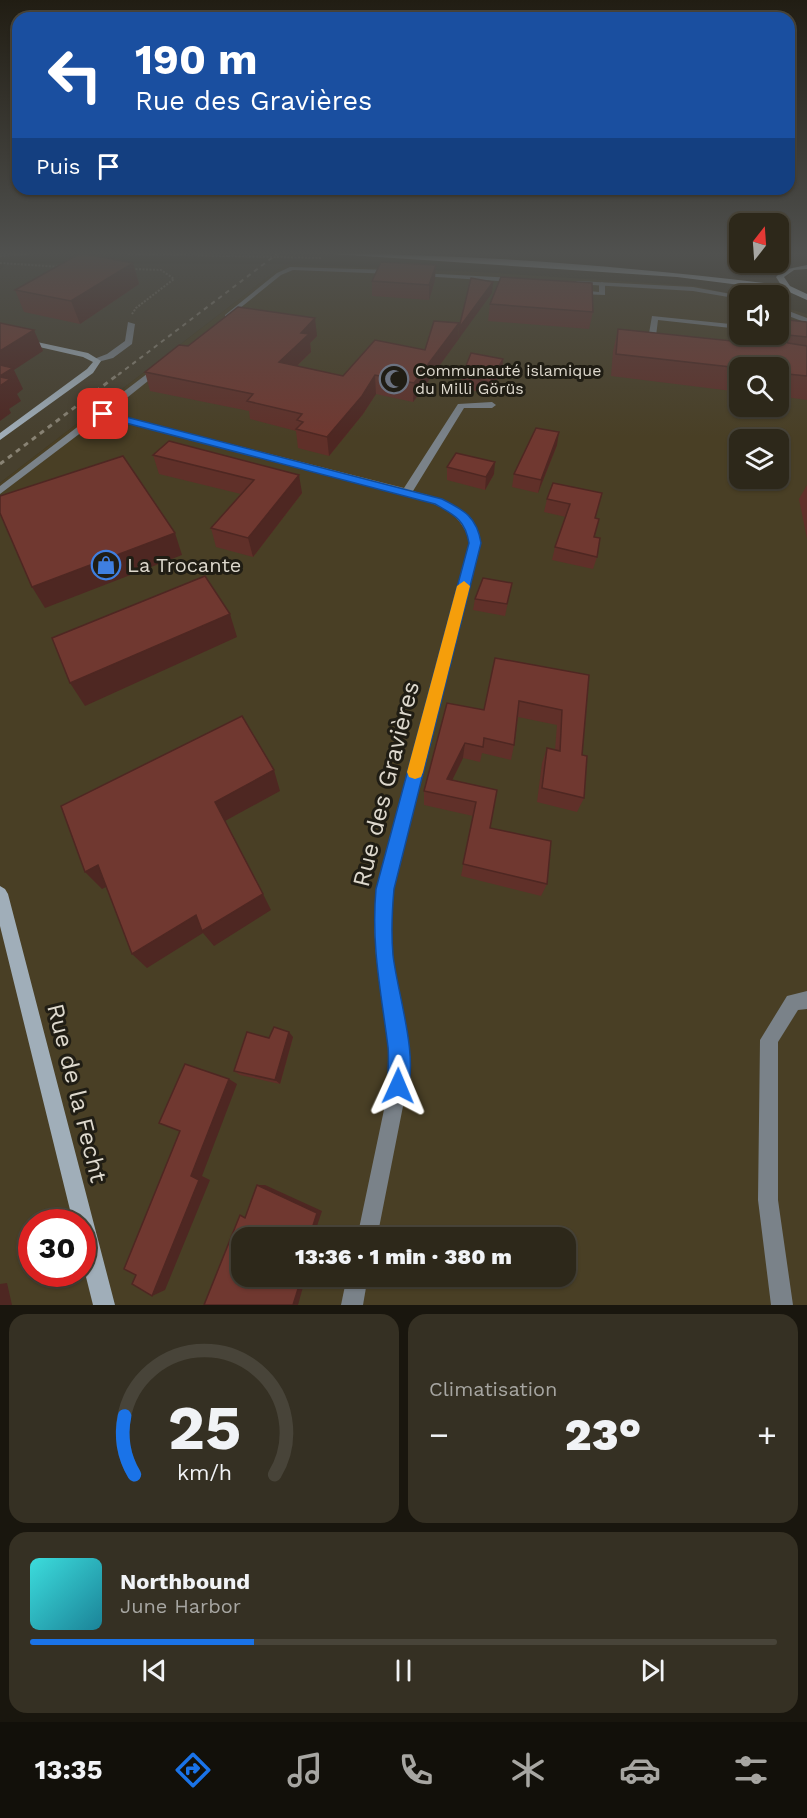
<!DOCTYPE html>
<html lang="fr">
<head>
<meta charset="utf-8">
<style>
	:root { --surface:#2d281a; --page:#353023; --text:#f1f3f6; --muted:#a7a6a2; --line:#484439; --accent:#1a73e8 }
	body { margin:0; font-family:"Work Sans",sans-serif; background:var(--page); color:var(--text); height:100vh; display:flex; flex-direction:column; font-size:22px; white-space:nowrap }
	* { box-sizing:border-box; margin:0 }
	p { font-size:20px; color:var(--muted) }
	.icon { flex:none; width:33px; height:33px; fill:none; stroke:currentColor; stroke-width:2; stroke-linecap:round; stroke-linejoin:round }
	.map { position:relative; height:1305px; overflow:hidden }
	.drawer { display:flex; flex-direction:column; gap:9px; padding:9px; background:#19160e; flex:1 }
	.drawer>* { flex:none }
	.top-card { position:absolute; left:12px; top:12px; width:783px; height:183px; border-radius:18px; box-shadow:0 2px 4px #0004,0 0 0 2px var(--line); background:#1a4fa0; color:#fff; overflow:hidden }
	.needle { width:39px; rotate:17deg }
	.buttons { position:absolute; left:729px; top:213px; display:grid; gap:12px }
	.buttons a { display:grid; place-items:center; width:60px; height:60px; border-radius:12px; background:var(--surface); box-shadow:0 2px 4px #0004,0 0 0 2px var(--line); font-size:30px }
	.speed { position:absolute; left:18px; top:1209px; display:flex; gap:12px; font-size:30px; font-weight:700; text-align:center }
	.speed>* { display:grid; place-content:center; width:78px; height:78px; border-radius:50%; background:var(--surface); box-shadow:0 2px 4px #0004,0 0 0 2px var(--line); line-height:1 }
	.speed .limit { border:9px solid #d22; background:#fff; color:#111 }
	.pin { position:absolute; display:grid; place-items:center; width:51px; height:51px; color:#fff; margin:-26px; border-radius:12px; box-shadow:0 3px 9px #0006 }
	.me { position:absolute; width:66px; margin:-33px; rotate:1deg; stroke-linejoin:round; filter:drop-shadow(0 0 4px #0008) }
	.turn { display:flex; align-items:center; gap:21px; height:126px; padding:0 24px; font-size:27px }
	.turn .icon { width:78px; height:78px; stroke-width:2.5 }
	.turn b { display:block; font-size:42px; line-height:51px }
	.then { display:flex; align-items:center; height:57px; padding:0 24px; background:#0003; gap:12px; font-size:22px }
	.big { font-size:45px; font-weight:800; line-height:1.1 }
	.drawer .tile { flex:1; display:flex; flex-direction:column; justify-content:center; gap:9px; min-width:0; padding:0 21px; border-radius:18px; background:var(--page) }
	.drawer .dial { align-items:center; gap:0 }
	.dial svg { height:156px; overflow:visible; fill:none; stroke:var(--line); stroke-width:7; stroke-linecap:round; text-anchor:middle }
	.dial text { fill:var(--text); stroke:none }
	.song { display:flex; align-items:center; gap:18px }
	.cover { width:72px; height:72px; border-radius:9px; background:linear-gradient(135deg,hsl(180 70% 55%),hsl(190 70% 35%)) }
	.played { height:6px; border-radius:3px; background:linear-gradient(90deg,var(--accent) 30%,var(--line) 30%) }
	.keys { display:flex; justify-content:space-around; direction:ltr }
	.heat { display:flex; justify-content:space-between; align-items:center; font-size:33px; direction:ltr }
	.drawer .tiles { flex:1; display:grid; gap:9px; grid-template-columns:1fr 1fr }
	.tile:last-child { grid-column:span 2 }
	.trip { position:absolute; left:231px; top:1227px; width:345px; height:60px; border-radius:18px; background:var(--surface); box-shadow:0 2px 4px #0004,0 0 0 2px var(--line); font-weight:800; line-height:60px; text-align:center }
	.menu { display:flex; height:96px; justify-content:space-around; align-items:center; background:#12100a; color:var(--muted) }
	.menu .icon { width:42px; height:42px }
	.menu .active { color:var(--accent) }
	.menu b { font-size:27px; color:var(--text) }
	.map>svg:first-child { display:block }
	.commercial { fill:#47402e }
	.built { fill:#493f25; fill-rule:evenodd }
	.lines { fill:none; stroke-linecap:round; stroke-linejoin:round }
	.path { stroke:#736d5d; stroke-width:2; stroke-dasharray:2 1.5; stroke-linecap:butt }
	.lane { fill:#7a8289; fill-rule:evenodd }
	.street { fill:#7a8289; fill-rule:evenodd }
	.secondary { fill:#a0aeb9; fill-rule:evenodd }
	.primary { fill:#becfdd; fill-rule:evenodd }
	.rail-far1 { stroke:#898374; stroke-width:2; stroke-dasharray:4.5 4.5; stroke-linecap:butt }
	.rail { stroke:#898374; stroke-width:3; stroke-dasharray:5 5; stroke-linecap:butt }
	.path-bridge { stroke:#736d5d; stroke-width:2; stroke-dasharray:2 1.5; stroke-linecap:butt }
	.wall { fill:#603029 }
	.shaded-wall { fill:#4e2722 }
	.building { fill:#703830; stroke:#4e2722; stroke-width:1.5 }
	.route { fill:#1a73e8; stroke:#114b97; stroke-width:1.5 }
	.slow { fill:#f59e0b }
	.labels { text-anchor:middle; dominant-baseline:central; stroke-width:6; stroke-linejoin:round; paint-order:stroke }
	.far-poi-label { font-size:16px; fill:#ddd8cd; stroke:#201d14; text-anchor:start }
	.poi-label { font-size:20px; fill:#ddd8cd; stroke:#201d14; text-anchor:start }
	.near-street-label { font-size:24px; fill:#ddd8cd; stroke:#201d14 }
</style>
</head>
<body>
<div class="map">
<svg width="807" height="1305" viewBox="0 0 807 1305">
	<rect width="100%" height="100%" fill="#3c3522"/>
	<path class="commercial" d="M 7,263 L 285,264 L 0,483 L 0,270 Z"/>
	<path class="built" d="M 285,264 L 478,272 L 696,286 L 739,296 L 740,334 L 778,334 L 779,306 L 807,314 L 807,1305 L 0,1305 L 0,483 ZM 740,368 L 778,368 L 778,406 L 740,406 ZM 740,440 L 778,440 L 778,478 L 740,478 ZM 32,1222 L 82,1222 L 82,1274 L 32,1274 ZM 242,1238 L 566,1238 L 566,1276 L 242,1276 Z"/>
	<g class="lines">
		<g class="path">
			<path d="M 128,254 L 228,256"/>
			<path d="M 0,256 L 29,254"/>
			<path d="M 0,263 L 62,267"/>
			<path d="M 132,269 L 161,270 L 174,279 L 136,308 L 132,314"/>
		</g>
		<g class="lane">
			<path d="M 602,282 L 605,284 L 605,295 L 579,294 L 576,292 L 579,290 L 599,292 L 599,284 Z"/>
			<path d="M 652,316 L 740,325 L 740,329 L 658,320 L 655,344 L 658,346 L 654,348 L 647,345 Z"/>
			<path d="M 128,322 L 135,324 L 132,344 L 113,358 L 94,363 L 94,359 L 107,354 L 125,341 Z"/>
			<path d="M 807,991 L 807,1009 L 798,1010 L 778,1042 L 778,1200 L 793,1305 L 771,1305 L 758,1200 L 760,1040 L 787,996 Z"/>
		</g>
		<g class="street">
			<path d="M 290,267 L 392,270 L 395,272 L 392,274 L 293,270 L 281,275 L 229,317 L 225,317 L 225,315 L 277,273 Z"/>
			<path d="M 419,273 L 514,278 L 517,280 L 514,282 L 421,276 L 419,275 Z"/>
			<path d="M 577,281 L 693,287 L 742,296 L 740,296 L 740,299 L 693,291 L 575,284 L 574,283 Z"/>
			<path d="M 778,307 L 807,318 L 807,323 L 778,312 Z"/>
			<path d="M 156,367 L 163,369 L 108,413 L 404,488 L 458,404 L 492,402 L 496,405 L 492,408 L 464,408 L 413,491 C 446,500 470,506 480,543 L 393,889 L 390,923 L 392,956 L 408,1050 L 407,1086 L 377,1238 L 357,1238 L 389,1086 L 390,1050 L 376,956 L 374,923 L 377,889 L 470,543 C 463,519 449,509 426,501 L 103,416 L 0,494 L 0,486 Z"/>
			<path d="M 347,1276 L 368,1276 L 363,1305 L 341,1305 Z"/>
		</g>
		<g class="secondary">
			<path d="M 0,334 L 88,353 L 101,361 L 93,373 L 0,440 L 0,433 L 87,369 L 93,362 L 83,357 L 0,338 Z"/>
			<path d="M 0,886 L 5,889 L 8,894 L 115,1305 L 93,1305 L 82,1261 L 82,1222 L 73,1222 L 0,926 Z"/>
		</g>
		<path class="primary" d="M 334,254 C 483,254 633,267 781,285 L 776,277 L 778,275 L 738,275 L 734,273 L 738,271 L 783,270 L 807,265 L 807,269 L 794,270 L 784,277 L 790,286 L 807,294 L 807,300 L 787,291 L 677,277 Z"/>
		<path class="rail-far1" d="M 118,375 L 277,254"/>
		<path class="rail" d="M 0,464 L 120,373"/>
		<path class="path-bridge" d="M 228,256 L 322,258"/>
	</g>
	<g class="wall">
		<path d="M 133,263 L 139,284 L 80,324 L 24,312 L 15,290 Z"/>
		<path d="M 435,280 L 429,300 L 372,296 L 372,281 Z"/>
		<path d="M 490,304 L 593,312 L 589,329 L 488,321 Z"/>
		<path d="M 738,319 L 740,319 L 740,334 L 778,334 L 807,323 L 807,400 L 778,396 L 778,368 L 740,368 L 740,392 L 611,376 L 613,351 L 618,329 L 729,341 Z"/>
		<path d="M 459,323 L 458,340 L 413,402 L 376,394 L 363,414 L 329,456 L 298,448 L 296,431 L 250,419 L 249,411 L 150,391 L 145,372 L 188,346 L 317,336 L 310,343 L 311,352 L 297,366 L 343,376 L 425,350 Z"/>
		<path d="M 503,359 L 502,371 L 489,394 L 461,388 L 462,376 Z"/>
		<path d="M 169,441 L 302,493 L 253,557 L 216,547 L 211,528 L 241,494 L 159,474 L 153,455 Z"/>
		<path d="M 557,445 L 538,493 L 512,487 L 514,474 Z"/>
		<path d="M 447,467 L 494,474 L 485,490 L 447,480 Z"/>
		<path d="M 553,483 L 595,518 L 594,537 L 597,557 L 593,569 L 552,560 L 555,547 L 566,517 L 544,512 L 547,499 Z"/>
		<path d="M 807,485 L 807,539 L 799,499 Z"/>
		<path d="M 512,583 L 505,616 L 473,610 L 475,599 Z"/>
		<path d="M 589,675 L 582,755 L 584,798 L 577,812 L 537,802 L 542,763 L 547,748 L 555,750 L 557,725 L 518,717 L 514,745 L 511,760 L 482,753 L 480,762 L 463,758 L 452,780 L 497,790 L 490,828 L 547,884 L 541,896 L 461,876 L 473,816 L 424,805 L 424,791 L 484,710 Z"/>
		<path d="M 293,1037 L 280,1084 L 240,1075 L 234,1071 Z"/>
	</g>
	<g class="shaded-wall">
		<path d="M 133,263 L 139,284 L 80,324 L 71,301 Z"/>
		<path d="M 436,265 L 435,280 L 429,300 L 429,285 Z"/>
		<path d="M 493,282 L 492,293 L 458,340 L 459,328 Z"/>
		<path d="M 315,318 L 317,336 L 310,343 L 311,352 L 282,380 L 279,362 L 301,333 Z"/>
		<path d="M 459,323 L 458,340 L 413,402 L 414,383 Z"/>
		<path d="M 34,330 L 43,351 L 14,370 L 23,389 L 17,394 L 21,401 L 9,409 L 11,413 L 0,421 L 0,351 Z"/>
		<path d="M 503,359 L 502,371 L 489,394 L 490,382 Z"/>
		<path d="M 375,375 L 376,394 L 363,414 L 329,456 L 327,437 Z"/>
		<path d="M 559,432 L 557,445 L 538,493 L 541,480 Z"/>
		<path d="M 495,462 L 494,474 L 485,490 L 486,477 Z"/>
		<path d="M 299,475 L 302,493 L 253,557 L 248,538 Z"/>
		<path d="M 175,533 L 182,555 L 45,608 L 32,587 Z"/>
		<path d="M 230,614 L 237,637 L 85,706 L 70,683 Z"/>
		<path d="M 465,743 L 463,758 L 446,793 L 447,779 Z"/>
		<path d="M 274,770 L 280,791 L 225,821 L 215,802 Z"/>
		<path d="M 98,865 L 114,883 L 102,889 L 85,872 Z"/>
		<path d="M 263,894 L 271,910 L 214,946 L 203,933 L 147,968 L 132,954 L 196,915 Z"/>
		<path d="M 289,1032 L 293,1037 L 280,1084 L 275,1080 Z"/>
		<path d="M 229,1079 L 237,1084 L 202,1176 L 210,1180 L 165,1290 L 152,1296 L 191,1176 Z"/>
		<path d="M 257,1185 L 265,1185 L 322,1211 L 313,1238 L 309,1238 Z"/>
		<path d="M 302,1276 L 306,1276 L 298,1305 L 293,1305 Z"/>
		<path d="M 7,1283 L 12,1305 L 0,1305 L 0,1284 Z"/>
	</g>
	<g class="building">
		<path d="M 79,254 L 85,254 L 133,263 L 71,301 L 15,290 Z"/>
		<path d="M 381,262 L 436,265 L 429,285 L 372,281 Z"/>
		<path d="M 501,277 L 592,283 L 593,312 L 490,304 Z"/>
		<path d="M 471,278 L 493,282 L 459,328 Z"/>
		<path d="M 238,307 L 315,318 L 301,333 L 309,334 L 279,362 L 343,376 L 375,340 L 425,350 L 434,321 L 459,323 L 414,383 L 375,375 L 362,396 L 327,437 L 296,429 L 303,422 L 297,420 L 302,414 L 247,401 L 253,394 L 145,372 L 179,345 L 188,346 Z"/>
		<path d="M 778,319 L 807,322 L 807,337 L 788,335 L 786,341 L 788,343 L 807,346 L 807,376 L 778,373 L 778,368 L 740,368 L 616,354 L 618,329 L 741,342 L 741,337 L 744,334 L 778,334 Z"/>
		<path d="M 0,323 L 34,330 L 0,351 Z"/>
		<path d="M 471,353 L 503,359 L 490,382 L 462,376 Z"/>
		<path d="M 0,365 L 13,368 L 0,376 Z"/>
		<path d="M 0,377 L 10,379 L 0,386 Z"/>
		<path d="M 536,428 L 559,432 L 541,480 L 514,474 Z"/>
		<path d="M 169,441 L 299,475 L 248,538 L 211,528 L 254,480 L 153,455 Z"/>
		<path d="M 456,453 L 495,462 L 486,477 L 447,467 Z"/>
		<path d="M 123,456 L 175,533 L 32,587 L 0,513 L 0,496 Z"/>
		<path d="M 553,483 L 602,493 L 595,518 L 599,519 L 594,537 L 600,538 L 597,557 L 555,547 L 570,504 L 547,499 Z"/>
		<path d="M 205,576 L 230,614 L 70,683 L 52,638 Z"/>
		<path d="M 483,578 L 512,583 L 507,604 L 475,599 Z"/>
		<path d="M 495,658 L 589,675 L 582,755 L 587,756 L 584,798 L 542,788 L 547,748 L 560,751 L 562,710 L 519,701 L 514,745 L 484,738 L 483,747 L 465,743 L 447,779 L 497,790 L 490,828 L 551,841 L 547,884 L 463,864 L 476,802 L 424,791 L 447,703 L 484,710 Z"/>
		<path d="M 242,716 L 274,770 L 215,802 L 263,894 L 202,931 L 196,915 L 132,954 L 98,865 L 85,872 L 61,806 Z"/>
		<path d="M 274,1027 L 289,1032 L 275,1080 L 234,1071 L 247,1032 L 269,1038 Z"/>
		<path d="M 185,1064 L 229,1079 L 191,1176 L 199,1180 L 152,1296 L 132,1284 L 136,1275 L 124,1269 L 180,1131 L 159,1123 Z"/>
		<path d="M 257,1185 L 317,1213 L 309,1238 L 242,1238 L 242,1276 L 302,1276 L 293,1305 L 204,1305 L 240,1215 L 245,1218 Z"/>
	</g>
	<linearGradient id="sky" x2="0" y2="1"><stop stop-color="#211d13"/><stop offset="0.58" stop-color="#50514f"/><stop offset="1" stop-color="#50514f" stop-opacity="0"/></linearGradient>
	<rect width="807" height="437" fill="url(#sky)"/>
	<path class="route" d="M 103,411 L 442,499 C 464,510 477,517 481,543 L 394,889 C 392,911 391,932 393,955 C 397,992 420,1060 406,1093 L 398,1096 L 391,1093 C 385,1079 390,1063 388,1047 C 381,991 371,946 376,889 L 469,543 C 465,519 454,515 435,504 L 99,416 L 98,414 Z"/>
	<path class="slow" d="M 464,581 L 470,586 L 423,772 L 421,777 L 415,779 L 409,777 L 407,772 L 457,586 Z"/>
	<defs>
		<g id="mosque-ring" transform="scale(1.5)"><circle r="9.5" fill="#201d14" stroke="#6b7280" stroke-width="1.5"/><path d="M3.5-4.9A6 6 0 1 0 3.5 4.9A5 5 0 1 1 3.5-4.9Z" fill="#6b7280"/></g>
		<g id="shop-ring" transform="scale(1.5)"><circle r="9.5" fill="#201d14" stroke="#3f7fe0" stroke-width="1.5"/><path d="M-5-2.5h2.3a2.7 3.5 0 0 1 5.4 0H5L5.5 6h-11ZM-1.5-2.5h3a1.5 2.3 0 0 0-3 0Z" fill="#3f7fe0"/></g>
	</defs>
	<g fill-rule="evenodd">
		<use href="#mosque-ring" x="394" y="379"/>
		<use href="#shop-ring" x="106" y="565"/>
	</g>
	<g class="labels">
		<g class="far-poi-label">
			<text x="415" y="370">Communauté islamique<tspan x="415" dy="18">du Milli Görüs</tspan></text>
		</g>
		<g class="poi-label">
			<text x="127" y="565">La Trocante</text>
		</g>
		<g class="near-street-label">
			<text transform="translate(386 784) rotate(-76)">Rue des Gravières</text>
			<text transform="translate(77 1093) rotate(76)">Rue de la Fecht</text>
		</g>
	</g>
</svg>
<div class="buttons">
<a><svg class="needle" viewBox="-14 -14 28 28"><path d="M0-13l5 13h-10z" fill="#e53935"/><path d="M0 13l5-13h-10z" fill="#a7a6a2"/></svg></a>
<a><svg class="icon" aria-label="sound" viewBox="0 0 24 24"><path d="M4 9h4l5-4v14l-5-4H4zM17 9q2 3 0 6"/></svg></a>
<a><svg class="icon" aria-label="search" viewBox="0 0 24 24"><circle cx="10" cy="10" r="6"/><path d="M15 15l6 6"/></svg></a>
<a><svg class="icon" aria-label="layers" viewBox="0 0 24 24"><path d="M12 4l9 5-9 5-9-5zM3 14l9 5 9-5"/></svg></a>
</div>
<div class="speed"><div class="limit">30</div></div>
<div class="pin" style="left:103px;top:414px;background:#d93025"><svg class="icon" aria-label="arrive" viewBox="0 0 24 24"><path d="M6 21V4h12l-3 4 3 4H6"/></svg></div>
<svg class="me" style="left:398px;top:1086px" viewBox="-20 -20 40 40"><path d="M0-17L14 15 0 8-14 15z" fill="#1a73e8" stroke="#fff" stroke-width="4"/></svg>
<div class="trip">13:36 · 1 min · 380 m</div>
<div class="top-card">
<div class="turn"><svg class="icon" aria-label="left" viewBox="0 0 24 24"><path d="M17 20v-9H6M10 6l-5 5 5 5"/></svg><div><b>190 m</b>Rue des Gravières</div></div>
<div class="then">Puis<svg class="icon" aria-label="arrive" viewBox="0 0 24 24"><path d="M6 21V4h12l-3 4 3 4H6"/></svg></div>
</div>
</div>
<section class="drawer">
<div class="tiles">
<div class="tile dial"><svg viewBox="0 0 100 80">
<path d="M14 69A42 42 0 1 1 86 69"/>
<path d="M14 69A42 42 0 0 1 9 39" stroke="#1a73e8"/>
<text x="50" y="56" font-size="32" font-weight="700">25</text>
<text x="50" y="72" font-size="11">km/h</text>
</svg></div>
<div class="tile"><p>Climatisation</p>
<div class="heat"><a>−</a><b class="big">23°</b><a>+</a></div>
</div>
<div class="tile">
<div class="song"><i class="cover"></i><div><b>Northbound</b><p>June Harbor</p></div></div>
<div class="played"></div>
<div class="keys"><svg class="icon" aria-label="previous" viewBox="0 0 24 24"><path d="M18 5L8 12l10 7zM5 5v14"/></svg><svg class="icon" aria-label="pause" viewBox="0 0 24 24"><path d="M8 5v14M16 5v14"/></svg><svg class="icon" aria-label="next" viewBox="0 0 24 24"><path d="M6 5l10 7-10 7zM19 5v14"/></svg></div>
</div>
</div>
</section>
<nav class="menu">
<b>13:35</b>
<svg class="icon active" aria-label="directions" viewBox="0 0 24 24"><path d="M12 3l9 9-9 9-9-9zM9 14v-3h6M13 9l2 2-2 2"/></svg>
<svg class="icon" aria-label="music" viewBox="0 0 24 24"><path d="M9 18V5l10-2v13"/><circle cx="6" cy="18" r="3"/><circle cx="16" cy="16" r="3"/></svg>
<svg class="icon" aria-label="phone" viewBox="0 0 24 24"><path d="M5 4h4l2 5-3 2q2 4 5 5l2-3 5 2v4C11 20 4 13 5 4z"/></svg>
<svg class="icon" aria-label="climate" viewBox="0 0 24 24"><path d="M12 3v18M4 7l16 10M4 17L20 7"/></svg>
<svg class="icon" aria-label="car" viewBox="0 0 24 24"><path d="M5 17H2v-5l4-1 3-4h7l3 4 3 1v5h-3M9 17h6M6 11h13"/><circle cx="7" cy="17" r="2"/><circle cx="17" cy="17" r="2"/></svg>
<svg class="icon" aria-label="filters" viewBox="0 0 24 24"><path d="M4 7h16M4 17h16"/><circle cx="9" cy="7" r="2"/><circle cx="15" cy="17" r="2"/></svg>
</nav>
</body>
</html>
